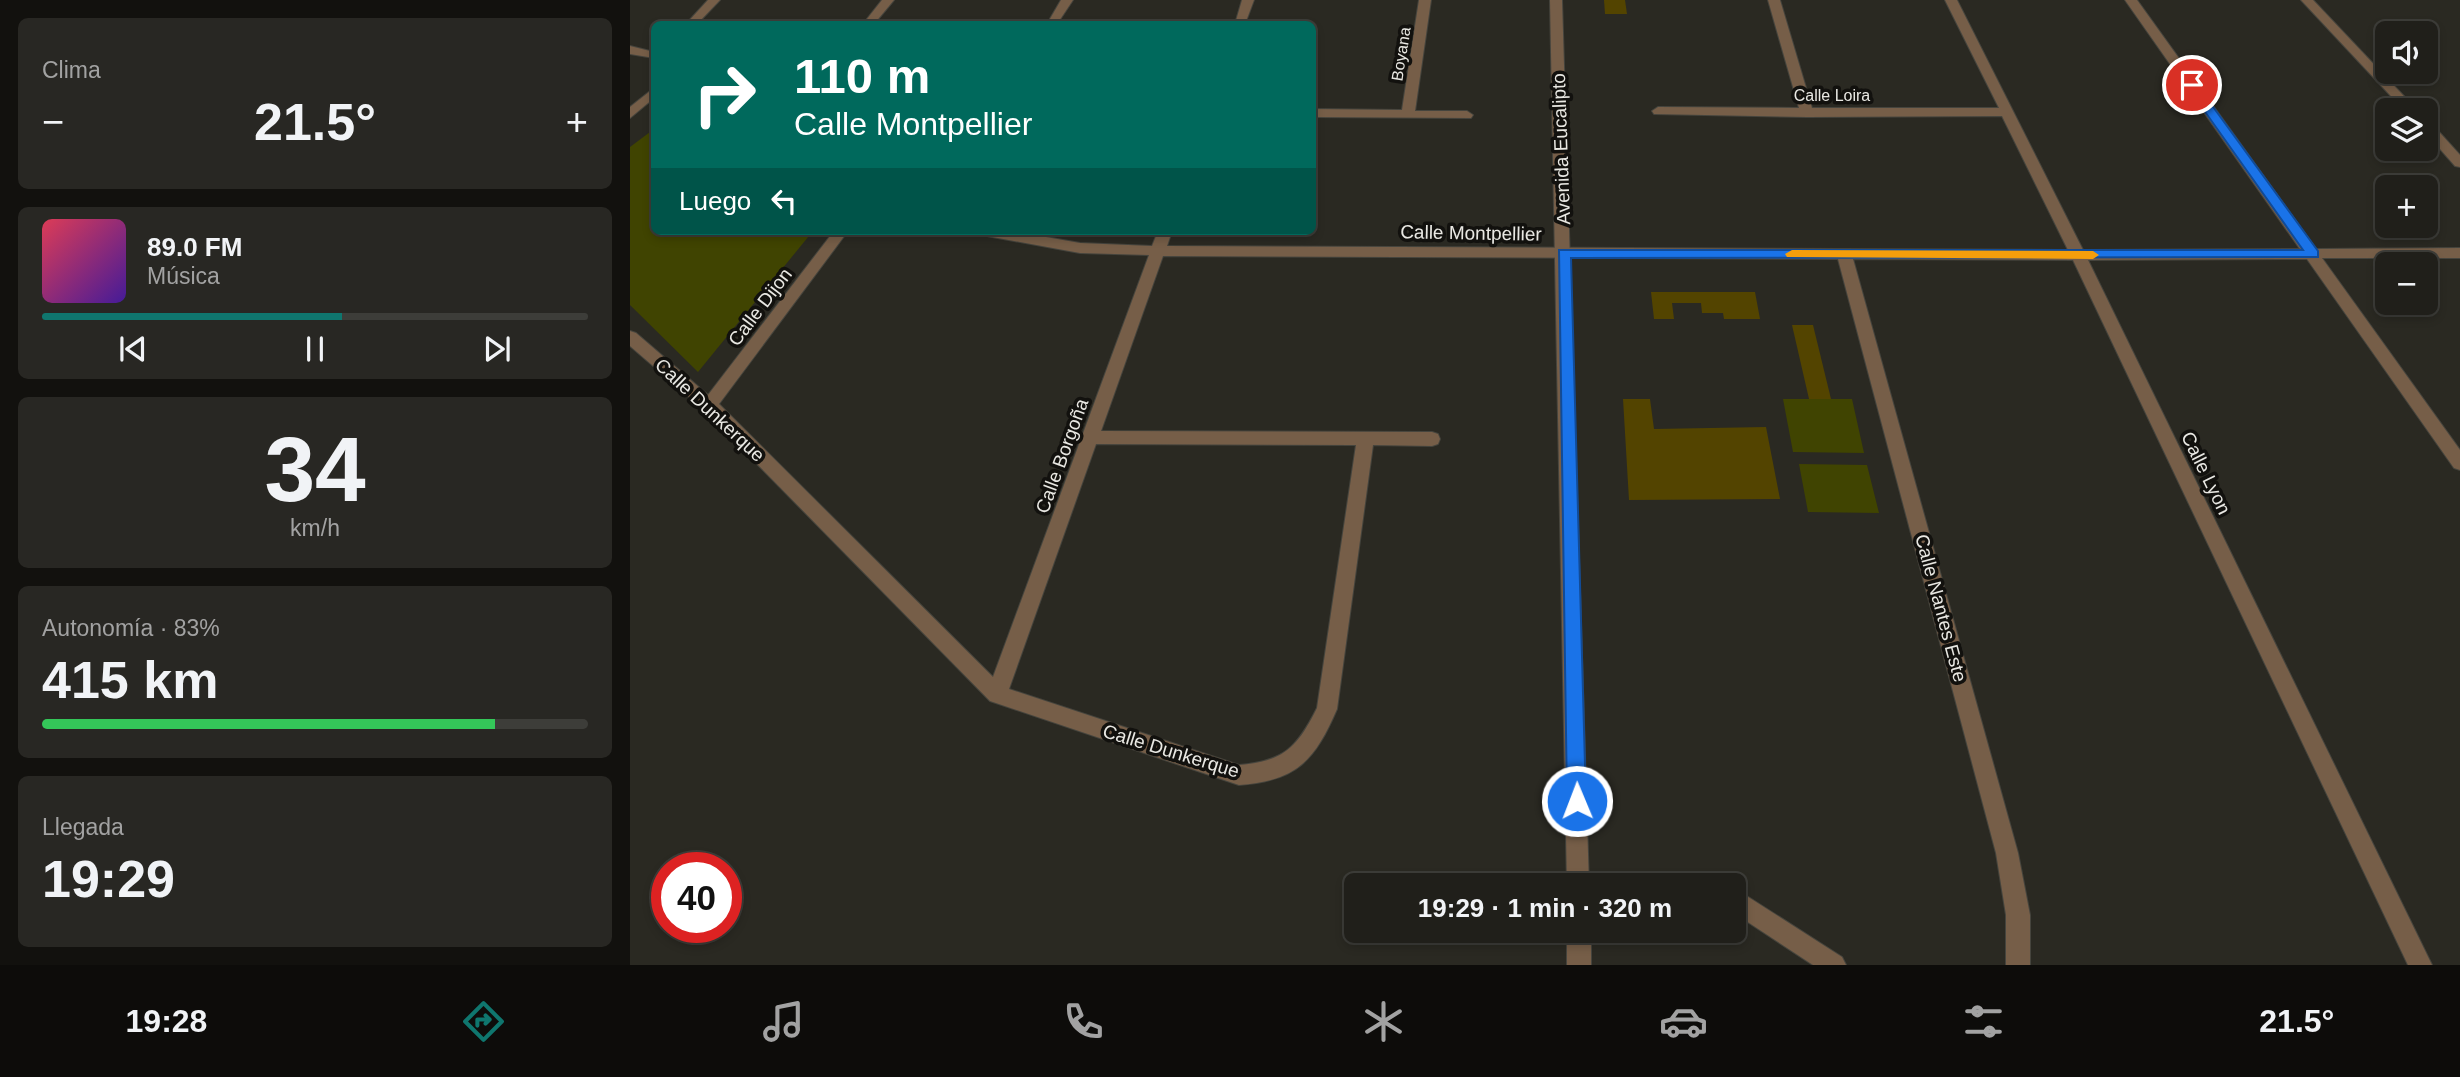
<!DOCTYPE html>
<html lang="es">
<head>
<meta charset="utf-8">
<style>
	:root { --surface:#201f1a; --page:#282723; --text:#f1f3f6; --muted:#a2a2a2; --line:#3d3d39; --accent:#0f766e }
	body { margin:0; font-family:Helvetica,sans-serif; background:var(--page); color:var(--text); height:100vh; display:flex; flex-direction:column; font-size:26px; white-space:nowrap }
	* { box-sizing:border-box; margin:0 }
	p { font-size:23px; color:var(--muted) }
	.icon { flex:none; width:38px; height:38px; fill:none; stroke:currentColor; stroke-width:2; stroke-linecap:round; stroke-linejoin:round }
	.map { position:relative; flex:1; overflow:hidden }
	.sheet { display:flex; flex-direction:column; gap:18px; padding:18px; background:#12110e; width:630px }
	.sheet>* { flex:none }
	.top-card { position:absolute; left:21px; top:21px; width:665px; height:214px; border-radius:10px; box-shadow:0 4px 10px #0003,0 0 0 2px var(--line); background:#00695c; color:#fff; overflow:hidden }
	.fabs { position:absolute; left:1745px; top:21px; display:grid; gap:14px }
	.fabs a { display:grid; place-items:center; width:63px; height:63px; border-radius:10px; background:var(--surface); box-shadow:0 4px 10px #0003,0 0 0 2px var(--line); font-size:35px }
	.speed { position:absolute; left:21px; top:852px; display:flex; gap:14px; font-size:35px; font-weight:700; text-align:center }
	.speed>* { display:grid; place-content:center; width:91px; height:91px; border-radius:50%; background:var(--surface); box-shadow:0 4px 10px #0003,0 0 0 2px var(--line); line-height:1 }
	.speed .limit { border:10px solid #d22; background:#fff; color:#111 }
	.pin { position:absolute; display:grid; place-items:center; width:60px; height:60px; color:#fff; margin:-30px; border:4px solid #fff; border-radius:50%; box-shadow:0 2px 7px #0007 }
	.me { position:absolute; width:77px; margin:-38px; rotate:359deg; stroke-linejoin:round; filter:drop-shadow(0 0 5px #0008) }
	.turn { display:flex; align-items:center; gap:24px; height:147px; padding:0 28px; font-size:32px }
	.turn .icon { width:91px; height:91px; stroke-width:2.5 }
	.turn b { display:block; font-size:49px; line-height:60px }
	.then { display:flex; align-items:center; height:66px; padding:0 28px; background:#0003; gap:14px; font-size:26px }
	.big { font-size:52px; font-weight:800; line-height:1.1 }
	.sheet .card { flex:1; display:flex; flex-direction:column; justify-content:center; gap:10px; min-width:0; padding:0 24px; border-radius:10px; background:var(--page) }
	.sheet .dial { align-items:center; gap:0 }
	.dial b { font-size:91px; line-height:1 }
	.song { display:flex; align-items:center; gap:21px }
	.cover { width:84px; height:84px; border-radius:10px; background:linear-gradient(135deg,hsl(350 70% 55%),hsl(260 70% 35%)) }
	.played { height:7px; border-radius:4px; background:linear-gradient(90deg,var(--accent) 55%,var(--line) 55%) }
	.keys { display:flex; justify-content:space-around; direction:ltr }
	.heat { display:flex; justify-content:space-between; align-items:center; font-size:38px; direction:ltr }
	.charge { height:10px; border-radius:5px; background:linear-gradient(90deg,#34c759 83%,var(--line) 0) }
	.trip { position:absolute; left:714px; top:873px; width:402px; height:70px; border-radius:10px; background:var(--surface); box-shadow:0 4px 10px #0003,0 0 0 2px var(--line); font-weight:800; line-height:70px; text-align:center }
	.dock { display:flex; height:112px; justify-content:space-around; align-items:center; background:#0d0c0a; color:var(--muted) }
	.dock .icon { width:49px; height:49px }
	.dock .active { color:var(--accent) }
	.dock b { font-size:32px; color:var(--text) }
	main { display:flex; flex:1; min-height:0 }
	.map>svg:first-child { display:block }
	.green { fill:#404401 }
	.building { fill:#534400 }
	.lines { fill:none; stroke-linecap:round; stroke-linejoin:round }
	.minor-casing { stroke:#45443d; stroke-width:2 }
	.tertiary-casing { stroke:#45443d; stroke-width:2 }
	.minor { fill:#765e48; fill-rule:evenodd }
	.tertiary { fill:#765e48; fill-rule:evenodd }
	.route { fill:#1a73e8; stroke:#114b97; stroke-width:2 }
	.slow { fill:#f59e0b }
	.labels { text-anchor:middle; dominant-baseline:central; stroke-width:7; stroke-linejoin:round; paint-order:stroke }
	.far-street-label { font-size:16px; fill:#e9e8e3; stroke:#12110e }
	.street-label { font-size:19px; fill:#e9e8e3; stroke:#12110e }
</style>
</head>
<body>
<main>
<section class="sheet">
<div class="card"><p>Clima</p>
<div class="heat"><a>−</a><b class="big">21.5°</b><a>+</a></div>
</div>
<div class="card">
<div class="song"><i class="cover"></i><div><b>89.0 FM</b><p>Música</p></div></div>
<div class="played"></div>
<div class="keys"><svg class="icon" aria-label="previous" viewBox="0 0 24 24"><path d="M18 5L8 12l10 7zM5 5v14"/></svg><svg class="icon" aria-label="pause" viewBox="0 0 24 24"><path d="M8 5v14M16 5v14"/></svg><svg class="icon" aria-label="next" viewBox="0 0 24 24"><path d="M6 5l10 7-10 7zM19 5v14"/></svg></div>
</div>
<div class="card dial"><b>34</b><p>km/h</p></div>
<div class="card"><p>Autonomía · 83%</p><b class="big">415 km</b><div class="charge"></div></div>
<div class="card"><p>Llegada</p><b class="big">19:29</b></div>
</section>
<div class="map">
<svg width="1830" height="965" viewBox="0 0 1830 965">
	<rect width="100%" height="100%" fill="#2a2922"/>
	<g class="green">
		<path d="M 24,129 L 24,231 L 183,231 L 68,372 L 0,305 L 0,147 Z"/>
		<path d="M 1153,399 L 1222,399 L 1234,453 L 1163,452 Z"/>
		<path d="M 1169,464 L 1237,465 L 1249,513 L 1178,512 Z"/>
	</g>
	<g class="building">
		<path d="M 974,0 L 995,0 L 997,14 L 975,14 Z"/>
		<path d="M 1021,292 L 1125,292 L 1130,319 L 1094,319 L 1093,313 L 1072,313 L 1071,303 L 1042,303 L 1044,319 L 1024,319 Z"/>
		<path d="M 1162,325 L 1183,325 L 1201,399 L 1179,399 Z"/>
		<path d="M 993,399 L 1020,399 L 1024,429 L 1136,427 L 1150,499 L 999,500 Z"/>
	</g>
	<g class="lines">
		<g class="minor-casing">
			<g id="minor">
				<path d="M 78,0 L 90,0 L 67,24 L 56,24 Z"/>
				<path d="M 252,0 L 264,0 L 244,24 L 233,24 Z"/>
				<path d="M 431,0 L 443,0 L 427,24 L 417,24 Z"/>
				<path d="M 612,0 L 624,0 L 615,24 L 605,24 Z"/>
				<path d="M 789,0 L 801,0 L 785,111 L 837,111 L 843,115 L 841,118 L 682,117 L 682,109 L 772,110 Z"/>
				<path d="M 1138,0 L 1150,0 L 1182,108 L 1369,108 L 1315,0 L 1327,0 L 1453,250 L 1670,249 L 1495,0 L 1507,0 L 1686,249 L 1830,248 L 1830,258 L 1692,258 L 1830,450 L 1830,470 L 1824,468 L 1677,259 L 1458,260 L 1802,965 L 1778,965 L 1443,260 L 1223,259 L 1388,853 L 1400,915 L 1400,965 L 1376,965 L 1376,915 L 1366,853 L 1208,259 L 533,256 L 471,431 L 802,432 L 808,434 L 810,439 L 808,444 L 802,446 L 743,445 L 707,709 C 685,760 667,781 609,785 L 360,701 L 73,409 L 0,346 L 0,331 L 6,333 L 78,395 L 204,231 L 218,231 L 89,404 L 363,677 L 519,255 L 450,253 L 357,236 L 350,231 L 382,231 L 450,243 L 522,246 L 528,231 L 542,231 L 537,246 L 1438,250 L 1372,116 L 1177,117 L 1024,114 L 1022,111 L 1028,107 L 1169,108 ZM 466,444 L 726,445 L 687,708 C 667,748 654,761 609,765 L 379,689 Z"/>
				<path d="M 1671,0 L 1683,0 L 1787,110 L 1774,110 Z"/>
				<path d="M 0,46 L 24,52 L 24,58 L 0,54 Z"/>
				<path d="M 24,88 L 24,98 L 0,118 L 0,107 Z"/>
				<path d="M 1796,122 L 1801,123 L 1830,155 L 1830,167 L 1825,166 L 1796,133 Z"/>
				<path d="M 1112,893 L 1212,957 L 1216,965 L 1183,965 L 1104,913 L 1104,897 Z"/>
			</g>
		</g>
		<g class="tertiary-casing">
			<g id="tertiary">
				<path d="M 920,0 L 932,0 L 959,886 L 937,886 Z"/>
				<rect x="937" y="931" width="24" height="34"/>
			</g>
		</g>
		<use href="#minor" class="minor"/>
		<use href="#tertiary" class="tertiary"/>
	</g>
	<path class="route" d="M 1558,82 L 1565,82 L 1688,251 L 1688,257 L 941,258 L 956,801 L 954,808 L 947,811 L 940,808 L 937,801 L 929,250 L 1673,250 L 1556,85 Z"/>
	<path class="slow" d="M 1162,250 L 1463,251 L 1469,255 L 1463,259 L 1157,257 L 1155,254 Z"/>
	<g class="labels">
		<g class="far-street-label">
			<text transform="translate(771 54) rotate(-81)">Boyana</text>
			<text x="1202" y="95">Calle Loira</text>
		</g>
		<g class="street-label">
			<text transform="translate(931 149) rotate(-92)">Avenida Eucalipto</text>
			<text transform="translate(841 233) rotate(1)">Calle Montpellier</text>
			<text transform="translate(130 307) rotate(-53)">Calle Dijon</text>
			<text transform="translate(80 410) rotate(43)">Calle Dunkerque</text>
			<text transform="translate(432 456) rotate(-70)">Calle Borgoña</text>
			<text transform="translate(1576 473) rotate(64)">Calle Lyon</text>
			<text transform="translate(1311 608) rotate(75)">Calle Nantes Este</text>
			<text transform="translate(541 751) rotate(17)">Calle Dunkerque</text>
		</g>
	</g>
</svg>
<div class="fabs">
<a><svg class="icon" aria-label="sound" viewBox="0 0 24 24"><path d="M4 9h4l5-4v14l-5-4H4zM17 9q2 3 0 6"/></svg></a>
<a><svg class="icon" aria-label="layers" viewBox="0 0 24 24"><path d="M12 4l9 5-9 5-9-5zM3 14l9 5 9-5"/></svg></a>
<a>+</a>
<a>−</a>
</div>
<div class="speed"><div class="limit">40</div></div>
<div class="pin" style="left:1562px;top:85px;background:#d93025"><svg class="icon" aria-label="arrive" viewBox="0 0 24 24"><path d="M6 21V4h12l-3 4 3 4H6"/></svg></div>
<svg class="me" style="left:947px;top:801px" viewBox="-20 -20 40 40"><circle r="17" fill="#1a73e8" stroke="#fff" stroke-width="3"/><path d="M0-11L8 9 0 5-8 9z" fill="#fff"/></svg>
<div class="trip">19:29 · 1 min · 320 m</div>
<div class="top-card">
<div class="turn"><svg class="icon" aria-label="right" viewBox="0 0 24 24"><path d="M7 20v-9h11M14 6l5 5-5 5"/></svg><div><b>110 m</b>Calle Montpellier</div></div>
<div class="then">Luego<svg class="icon" aria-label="left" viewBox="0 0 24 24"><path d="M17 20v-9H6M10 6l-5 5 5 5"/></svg></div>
</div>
</div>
</main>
<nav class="dock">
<b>19:28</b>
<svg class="icon active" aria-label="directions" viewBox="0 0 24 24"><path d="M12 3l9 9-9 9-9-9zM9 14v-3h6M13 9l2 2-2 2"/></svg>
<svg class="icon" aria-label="music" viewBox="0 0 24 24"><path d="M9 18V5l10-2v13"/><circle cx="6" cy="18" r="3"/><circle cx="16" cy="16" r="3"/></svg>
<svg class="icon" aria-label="phone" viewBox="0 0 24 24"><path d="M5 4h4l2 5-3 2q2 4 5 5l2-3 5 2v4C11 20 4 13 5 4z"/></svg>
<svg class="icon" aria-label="climate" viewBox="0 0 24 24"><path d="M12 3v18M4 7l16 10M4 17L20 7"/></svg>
<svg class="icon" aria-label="car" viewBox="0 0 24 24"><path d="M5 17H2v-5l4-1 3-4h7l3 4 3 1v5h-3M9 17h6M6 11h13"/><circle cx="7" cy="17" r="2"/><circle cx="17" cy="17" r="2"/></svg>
<svg class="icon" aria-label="filters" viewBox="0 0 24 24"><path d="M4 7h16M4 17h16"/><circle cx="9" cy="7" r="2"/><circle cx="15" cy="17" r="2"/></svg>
<b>21.5°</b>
</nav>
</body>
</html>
